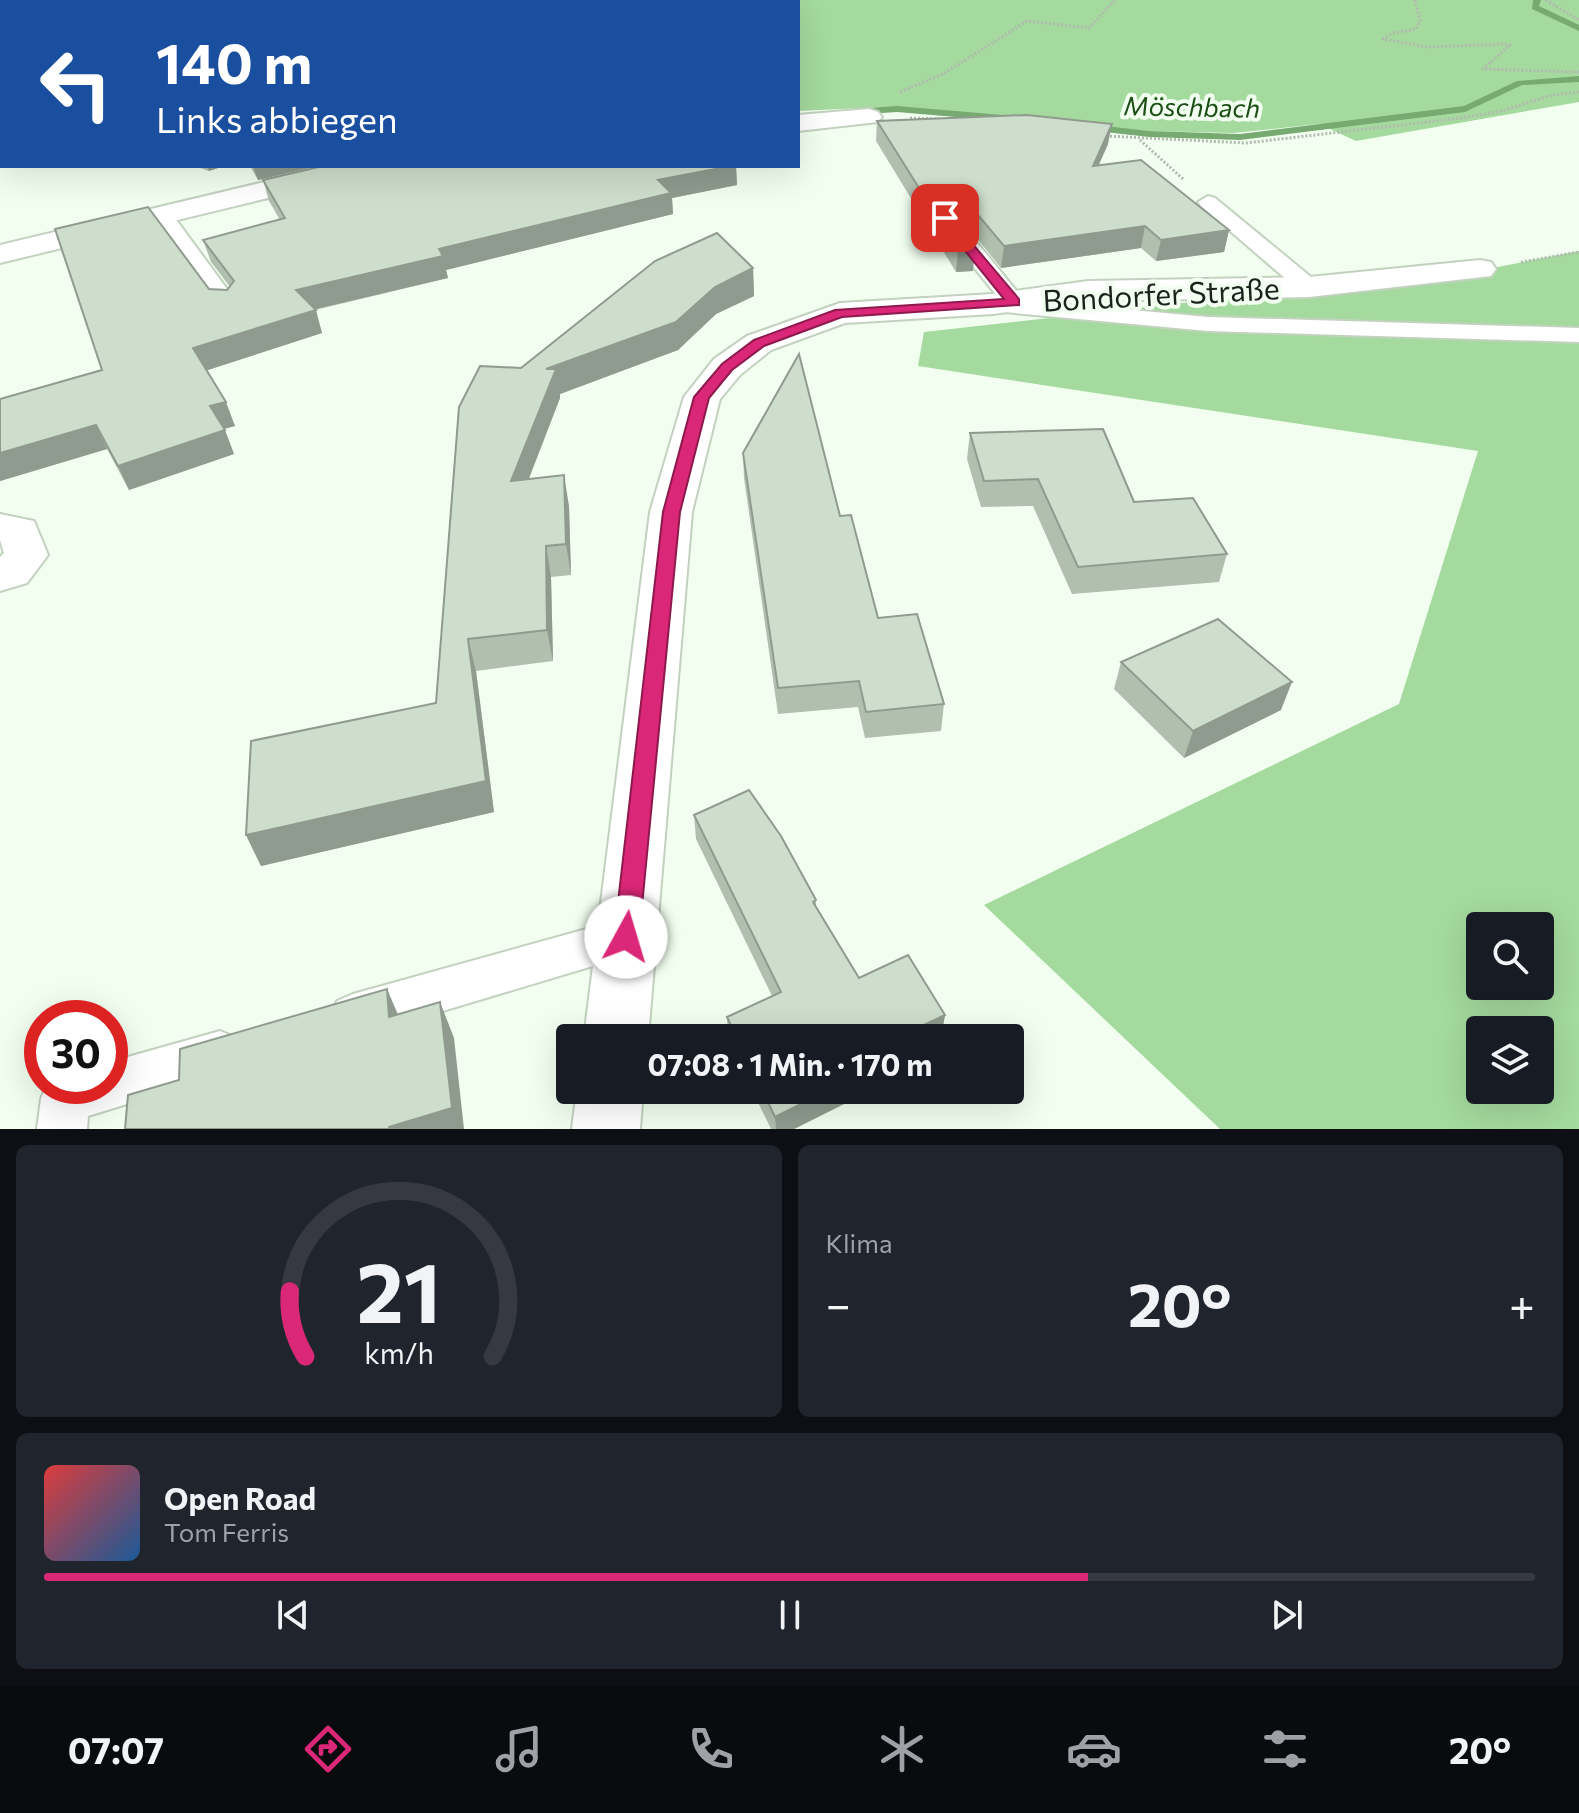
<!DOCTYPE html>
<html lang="de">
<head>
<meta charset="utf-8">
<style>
	:root { --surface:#171b24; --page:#20242c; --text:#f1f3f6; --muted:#9ea1a6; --line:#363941; --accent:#db2777 }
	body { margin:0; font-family:Commissioner,sans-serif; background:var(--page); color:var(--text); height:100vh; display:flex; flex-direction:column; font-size:30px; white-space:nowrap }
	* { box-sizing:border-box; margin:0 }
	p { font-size:26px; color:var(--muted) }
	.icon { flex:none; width:44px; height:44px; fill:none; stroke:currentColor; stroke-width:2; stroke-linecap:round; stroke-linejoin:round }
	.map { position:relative; height:1129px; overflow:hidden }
	.drawer { display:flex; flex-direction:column; gap:16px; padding:16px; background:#0d0f14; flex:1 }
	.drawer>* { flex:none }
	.banner { position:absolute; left:0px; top:0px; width:800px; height:168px; box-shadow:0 8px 32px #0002; background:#1a4fa0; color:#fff; overflow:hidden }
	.fabs { position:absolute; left:1466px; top:912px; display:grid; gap:16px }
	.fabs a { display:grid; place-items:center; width:88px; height:88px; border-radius:8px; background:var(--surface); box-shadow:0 8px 32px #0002; font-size:40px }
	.speed { position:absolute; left:24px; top:1000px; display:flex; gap:16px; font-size:40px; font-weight:700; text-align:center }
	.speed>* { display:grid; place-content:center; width:104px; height:104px; border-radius:50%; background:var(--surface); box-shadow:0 8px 32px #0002; line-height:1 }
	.speed .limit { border:12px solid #d22; background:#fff; color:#111 }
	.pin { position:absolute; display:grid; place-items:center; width:68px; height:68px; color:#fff; margin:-34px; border-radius:16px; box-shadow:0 4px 12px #0006 }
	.me { position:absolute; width:88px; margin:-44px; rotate:6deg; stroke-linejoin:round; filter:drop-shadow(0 0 6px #0008) }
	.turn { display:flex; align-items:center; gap:28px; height:168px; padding:0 24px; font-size:36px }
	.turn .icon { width:104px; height:104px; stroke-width:2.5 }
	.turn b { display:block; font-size:56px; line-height:68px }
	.big { font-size:60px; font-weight:700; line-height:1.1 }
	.drawer .tile { flex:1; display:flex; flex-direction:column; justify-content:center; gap:12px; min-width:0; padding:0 28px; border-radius:12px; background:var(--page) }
	.drawer .dial { align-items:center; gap:0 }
	.dial svg { height:208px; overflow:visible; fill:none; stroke:var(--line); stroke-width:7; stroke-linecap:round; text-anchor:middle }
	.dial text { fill:var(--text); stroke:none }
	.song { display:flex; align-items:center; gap:24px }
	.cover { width:96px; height:96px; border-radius:12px; background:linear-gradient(135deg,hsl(0 70% 55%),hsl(210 70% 35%)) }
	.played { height:8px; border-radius:4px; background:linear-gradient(90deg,var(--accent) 70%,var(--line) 70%) }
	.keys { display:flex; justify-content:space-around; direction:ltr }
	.heat { display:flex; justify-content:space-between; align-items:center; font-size:44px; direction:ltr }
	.drawer .tiles { flex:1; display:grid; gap:16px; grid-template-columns:1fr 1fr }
	.tile:last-child { grid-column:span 2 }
	.trip { position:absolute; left:556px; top:1024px; width:468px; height:80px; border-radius:8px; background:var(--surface); box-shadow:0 8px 32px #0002; font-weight:700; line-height:80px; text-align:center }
	.tab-bar { display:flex; height:128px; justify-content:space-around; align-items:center; background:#090b0e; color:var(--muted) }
	.tab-bar .icon { width:56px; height:56px }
	.tab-bar .on { color:var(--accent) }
	.tab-bar b { font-size:36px; color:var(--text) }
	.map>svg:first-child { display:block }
	.forest { fill:#a4da9d; fill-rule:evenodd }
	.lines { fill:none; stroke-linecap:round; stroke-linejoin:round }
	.stream { fill:#77aa70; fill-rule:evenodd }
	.service-casing { stroke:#c2d2bf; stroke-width:4 }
	.minor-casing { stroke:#c2d2bf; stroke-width:4 }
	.path { stroke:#b0baae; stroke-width:3; stroke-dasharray:2 2; stroke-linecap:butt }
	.service { fill:#fff; fill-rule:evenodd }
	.minor { fill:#fff; fill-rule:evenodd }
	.wall { fill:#b1bfaf }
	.shaded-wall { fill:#909b8f }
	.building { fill:#cedecc; stroke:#909b8f; stroke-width:2 }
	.route { fill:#db2777; stroke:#8e194d; stroke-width:2 }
	.labels { text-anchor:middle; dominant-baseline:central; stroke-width:8; stroke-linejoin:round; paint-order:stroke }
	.far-water-label { font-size:26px; font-style:italic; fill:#1b4f15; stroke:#f2fff0 }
	.street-label { font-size:30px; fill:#1b211b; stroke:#f2fff0 }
</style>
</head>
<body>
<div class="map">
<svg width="1579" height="1129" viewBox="0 0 1579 1129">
	<rect width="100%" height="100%" fill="#f2fff0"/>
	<g class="forest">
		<path d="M 0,0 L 1579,0 L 1579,102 L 1356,141 L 1319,124 L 1234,133 L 1147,131 L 884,107 L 798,111 L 798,2 L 2,2 L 0,93 Z"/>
		<path d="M 1579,251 L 1579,1129 L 1220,1129 L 984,905 L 1399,704 L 1478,451 L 918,366 L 924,332 L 1493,268 ZM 1480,926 L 1540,926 L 1540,986 L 1480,986 ZM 1480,1030 L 1540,1030 L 1540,1090 L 1480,1090 Z"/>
	</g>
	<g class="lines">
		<g class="stream">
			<path d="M 1533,0 L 1541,0 L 1539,6 L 1579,25 L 1579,31 L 1532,9 Z"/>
			<path d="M 1579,76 L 1579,82 L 1522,85 L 1465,112 L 1240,140 L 1149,137 L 1087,130 L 1082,127 L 1087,124 L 1149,131 L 1240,134 L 1464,106 L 1517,81 Z"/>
			<path d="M 897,106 L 1014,116 L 1019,119 L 1014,122 L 897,112 L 852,115 L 847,112 L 852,109 Z"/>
		</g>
		<g class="service-casing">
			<g id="service">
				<path d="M 1208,196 L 1215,198 L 1317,282 L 1321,287 L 1317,292 L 1301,292 L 1201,206 L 1198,202 Z"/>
				<path d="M 162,208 L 169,210 L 235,300 L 239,305 L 235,310 L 219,310 L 151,214 Z"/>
				<path d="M 947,215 L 955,216 L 1024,300 L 1208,317 L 1579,328 L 1579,342 L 1208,331 L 993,311 L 985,309 L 981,304 L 985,299 L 998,297 L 936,221 Z"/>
				<path d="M 626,918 L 641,923 L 648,937 L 641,951 L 626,956 L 353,1038 L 337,1031 L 330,1016 L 337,1001 L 353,994 Z"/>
				<path d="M 220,1031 L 237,1038 L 244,1054 L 237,1070 L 88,1116 L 87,1129 L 37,1129 L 41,1099 L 46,1086 L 110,1086 L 110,1062 Z"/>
			</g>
		</g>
		<g class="minor-casing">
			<g id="minor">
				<path d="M 869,109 L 878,112 L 882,117 L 878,122 L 798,131 L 798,115 Z"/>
				<path d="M 331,166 L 379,166 L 375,172 L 0,263 L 0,245 Z"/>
				<path d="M 1480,260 L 1491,262 L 1496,269 L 1491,276 L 1309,297 L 1088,301 L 993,314 L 845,323 L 771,350 L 740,375 L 720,399 L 692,512 L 648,1038 L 584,1038 L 650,512 L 684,397 L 714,359 L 747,336 L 840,303 L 993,294 L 1088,281 L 1309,277 Z"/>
				<path d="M 0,514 L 34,521 L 48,555 L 27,583 L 0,591 L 0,557 L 4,553 L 0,540 Z"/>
				<path d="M 577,1090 L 643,1090 L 640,1129 L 572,1129 Z"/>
			</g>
		</g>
		<g class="path">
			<path d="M 1415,0 L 1420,21 L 1416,29 L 1393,33 L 1383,39 L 1427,47 L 1505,44 L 1510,45 L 1483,69 L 1579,72"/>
			<path d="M 1546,0 L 1579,20"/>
			<path d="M 390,2 L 395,0"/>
			<path d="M 900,92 L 943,74 L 1027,21 L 1089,28 L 1115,0"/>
			<path d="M 910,118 L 940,119"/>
			<path d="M 1106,136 L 1246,143 L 1461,118 L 1502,111 L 1552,95 L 1579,92"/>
			<path d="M 1140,140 L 1183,179"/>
			<path d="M 1521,262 L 1579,252"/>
		</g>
		<use href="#service" class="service"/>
		<use href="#minor" class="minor"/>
	</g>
	<g class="wall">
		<path d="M 877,121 L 1108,144 L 1099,165 L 1229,230 L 1224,252 L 1156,261 L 1141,248 L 1001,268 L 955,211 L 945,209 L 943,210 L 973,271 L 956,272 L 876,141 Z"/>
		<path d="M 195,166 L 224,166 L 209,171 Z"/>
		<path d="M 250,166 L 318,166 L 258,180 Z"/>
		<path d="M 323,166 L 736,166 L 737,185 L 672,198 L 673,214 L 446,270 L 448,278 L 315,310 L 322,333 L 207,370 L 235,426 L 224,429 L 234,454 L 129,490 L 107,449 L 0,481 L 0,399 L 102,370 L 209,289 L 227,290 L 230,287 L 211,262 L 203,240 L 280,220 L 269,201 L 263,180 Z"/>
		<path d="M 753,268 L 754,296 L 716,314 L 678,350 L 560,394 L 560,398 L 529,479 L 569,506 L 571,575 L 551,577 L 553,661 L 476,671 L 494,812 L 261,866 L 246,835 L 436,703 L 521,368 Z"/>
		<path d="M 970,433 L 1134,502 L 1227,554 L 1219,582 L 1072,594 L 1033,506 L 981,507 L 967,459 Z"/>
		<path d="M 743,453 L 840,516 L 878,618 L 944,704 L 941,731 L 865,738 L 858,707 L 778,714 L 744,478 Z"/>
		<path d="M 1121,662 L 1281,710 L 1184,758 L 1114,689 Z"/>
		<path d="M 694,815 L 816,900 L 816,907 L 859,978 L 945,1015 L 941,1037 L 728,1038 L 727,1017 L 772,996 L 696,839 Z"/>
		<path d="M 752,1090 L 872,1090 L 794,1129 L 771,1129 Z"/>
	</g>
	<g class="shaded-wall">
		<path d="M 1112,124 L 1108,144 L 1089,186 L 1093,166 Z"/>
		<path d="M 207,166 L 224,166 L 209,171 Z"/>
		<path d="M 253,166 L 318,166 L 258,180 Z"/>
		<path d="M 731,166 L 736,166 L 737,185 L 672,198 L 673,214 L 446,270 L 448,278 L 303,312 L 296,290 L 439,249 L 658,180 Z"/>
		<path d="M 947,188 L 945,209 L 935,214 L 933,210 L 934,194 Z"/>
		<path d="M 1145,226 L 1141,248 L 1001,268 L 1004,246 Z"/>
		<path d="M 1229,230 L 1224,252 L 1156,261 L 1161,240 Z"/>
		<path d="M 975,249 L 973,271 L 956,272 L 958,250 Z"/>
		<path d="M 753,268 L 754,296 L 716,314 L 678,350 L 560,394 L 560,398 L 516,511 L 511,481 L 546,369 Z"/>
		<path d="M 316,310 L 322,333 L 202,372 L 193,348 Z"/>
		<path d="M 226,402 L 235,426 L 219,430 L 210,406 Z"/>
		<path d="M 96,425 L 107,449 L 0,481 L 0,453 Z"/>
		<path d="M 225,430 L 234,454 L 129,490 L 118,466 Z"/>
		<path d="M 564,475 L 569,506 L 571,575 L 566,544 Z"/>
		<path d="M 546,546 L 551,577 L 553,661 L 547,630 Z"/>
		<path d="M 468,639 L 476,671 L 494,812 L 261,866 L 246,835 L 486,781 Z"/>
		<path d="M 1292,682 L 1281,710 L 1184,758 L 1193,731 Z"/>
		<path d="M 387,989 L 403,1026 L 389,1017 Z"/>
		<path d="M 440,1002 L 454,1038 L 464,1129 L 389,1129 Z"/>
		<path d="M 945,1015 L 941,1037 L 898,1038 L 898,1037 Z"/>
		<path d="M 829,1090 L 872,1090 L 794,1129 L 776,1129 L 775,1117 Z"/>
	</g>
	<g class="building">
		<path d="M 1027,115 L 1112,124 L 1093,166 L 1141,160 L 1229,230 L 1161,240 L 1145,226 L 1004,246 L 957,190 L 947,188 L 934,194 L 933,199 L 975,249 L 958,250 L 877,121 Z"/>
		<path d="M 323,166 L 731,166 L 658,180 L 671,193 L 439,249 L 443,256 L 296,290 L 316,310 L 193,348 L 226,402 L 210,406 L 225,430 L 118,466 L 96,425 L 0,453 L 0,399 L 102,370 L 55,229 L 148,207 L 209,289 L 227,290 L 234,281 L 203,240 L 285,218 L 263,180 Z"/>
		<path d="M 717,233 L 753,268 L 715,287 L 676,322 L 546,369 L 556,369 L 511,481 L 564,475 L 566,544 L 546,546 L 547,630 L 468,639 L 486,781 L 246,835 L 251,741 L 436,703 L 459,407 L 480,366 L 521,368 L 655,261 Z"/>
		<path d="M 799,354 L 840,516 L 851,515 L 878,618 L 917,614 L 944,704 L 866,712 L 859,681 L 778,688 L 743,453 Z"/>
		<path d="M 1103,429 L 1134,502 L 1193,498 L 1227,554 L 1078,567 L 1038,479 L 984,481 L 970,433 Z"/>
		<path d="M 1218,619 L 1292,682 L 1193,731 L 1121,662 Z"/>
		<path d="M 749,790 L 781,836 L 816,900 L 813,902 L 859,978 L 908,955 L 945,1015 L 898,1037 L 898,1038 L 737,1038 L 727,1017 L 781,992 L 694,815 Z"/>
		<path d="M 387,989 L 389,1017 L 440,1002 L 452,1108 L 389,1127 L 389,1129 L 125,1129 L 128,1095 L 179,1080 L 180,1049 Z"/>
		<path d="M 762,1090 L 829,1090 L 775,1117 Z"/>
	</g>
	<path class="route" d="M 945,215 L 949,216 L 1019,299 L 1019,305 L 842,317 L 764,346 L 732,370 L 709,398 L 680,512 L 639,937 L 635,945 L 626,948 L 617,945 L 614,937 L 663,512 L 694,397 L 722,364 L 754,340 L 835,310 L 1004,299 L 941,221 L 941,216 Z"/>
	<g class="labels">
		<g class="far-water-label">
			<text transform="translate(1192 106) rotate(1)">Möschbach</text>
		</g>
		<g class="street-label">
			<text transform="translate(1161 293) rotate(-3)">Bondorfer Straße</text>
		</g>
	</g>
</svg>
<div class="fabs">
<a><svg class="icon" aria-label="search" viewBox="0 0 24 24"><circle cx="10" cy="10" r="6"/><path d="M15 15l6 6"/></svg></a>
<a><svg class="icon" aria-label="layers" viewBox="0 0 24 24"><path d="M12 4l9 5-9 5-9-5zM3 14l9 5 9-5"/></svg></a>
</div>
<div class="speed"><div class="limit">30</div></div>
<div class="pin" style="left:945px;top:218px;background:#d93025"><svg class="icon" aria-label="arrive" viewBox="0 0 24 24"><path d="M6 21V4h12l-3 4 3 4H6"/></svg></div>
<svg class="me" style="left:626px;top:937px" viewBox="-20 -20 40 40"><circle r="19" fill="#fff"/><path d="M0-13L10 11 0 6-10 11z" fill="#db2777"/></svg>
<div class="trip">07:08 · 1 Min. · 170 m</div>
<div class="banner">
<div class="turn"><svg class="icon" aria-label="left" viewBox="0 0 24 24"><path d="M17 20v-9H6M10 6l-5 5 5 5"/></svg><div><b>140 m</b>Links abbiegen</div></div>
</div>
</div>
<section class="drawer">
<div class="tiles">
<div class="tile dial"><svg viewBox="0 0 100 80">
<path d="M14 69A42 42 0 1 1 86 69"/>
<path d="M14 69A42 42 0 0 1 8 44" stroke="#db2777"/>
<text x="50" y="56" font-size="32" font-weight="700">21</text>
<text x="50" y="72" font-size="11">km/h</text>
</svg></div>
<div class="tile"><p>Klima</p>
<div class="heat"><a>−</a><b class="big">20°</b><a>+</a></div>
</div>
<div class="tile">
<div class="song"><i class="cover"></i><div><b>Open Road</b><p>Tom Ferris</p></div></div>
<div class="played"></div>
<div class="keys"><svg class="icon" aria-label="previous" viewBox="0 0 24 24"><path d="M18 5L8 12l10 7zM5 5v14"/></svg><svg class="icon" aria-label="pause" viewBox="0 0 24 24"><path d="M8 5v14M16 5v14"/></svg><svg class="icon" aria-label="next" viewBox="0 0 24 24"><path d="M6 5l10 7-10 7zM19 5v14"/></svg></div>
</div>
</div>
</section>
<nav class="tab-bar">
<b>07:07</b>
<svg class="icon on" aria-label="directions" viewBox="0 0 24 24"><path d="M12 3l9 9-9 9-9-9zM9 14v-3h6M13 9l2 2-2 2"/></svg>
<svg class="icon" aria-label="music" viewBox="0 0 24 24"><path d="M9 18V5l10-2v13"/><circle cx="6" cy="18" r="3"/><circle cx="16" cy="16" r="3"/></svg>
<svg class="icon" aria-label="phone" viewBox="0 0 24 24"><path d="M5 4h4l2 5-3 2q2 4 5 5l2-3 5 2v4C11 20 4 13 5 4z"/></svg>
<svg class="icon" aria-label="climate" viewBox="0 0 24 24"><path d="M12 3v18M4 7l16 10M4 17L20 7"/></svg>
<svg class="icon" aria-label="car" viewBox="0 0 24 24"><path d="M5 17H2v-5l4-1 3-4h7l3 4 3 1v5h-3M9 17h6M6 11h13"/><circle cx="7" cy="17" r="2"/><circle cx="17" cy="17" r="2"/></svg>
<svg class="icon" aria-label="filters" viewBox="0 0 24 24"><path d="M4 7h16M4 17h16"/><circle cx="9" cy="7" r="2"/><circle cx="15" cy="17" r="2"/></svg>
<b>20°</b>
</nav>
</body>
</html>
